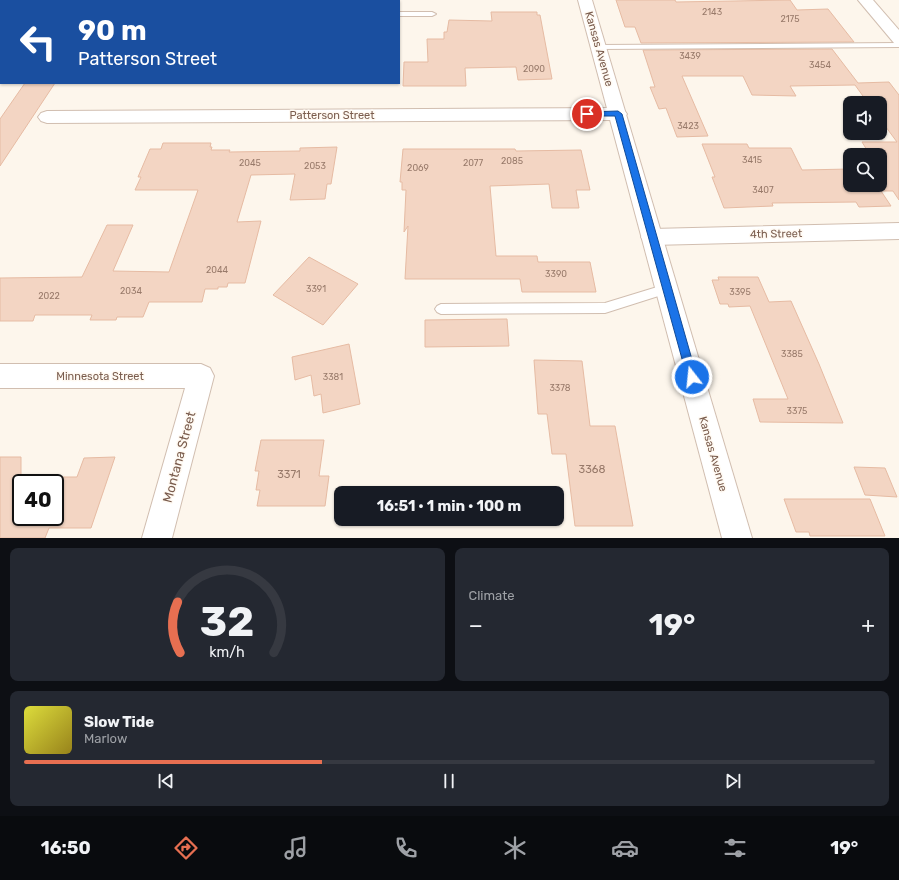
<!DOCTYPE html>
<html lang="en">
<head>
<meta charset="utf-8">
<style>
	:root { --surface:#171b24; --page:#242831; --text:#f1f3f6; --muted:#9ea1a6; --line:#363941; --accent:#e76f51 }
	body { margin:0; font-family:Rubik,sans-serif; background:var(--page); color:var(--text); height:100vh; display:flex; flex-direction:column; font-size:15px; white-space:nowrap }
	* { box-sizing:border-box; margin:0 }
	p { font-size:13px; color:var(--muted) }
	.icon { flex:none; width:22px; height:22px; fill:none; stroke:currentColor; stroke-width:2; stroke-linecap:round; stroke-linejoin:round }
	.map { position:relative; height:538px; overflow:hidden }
	.side { display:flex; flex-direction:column; gap:10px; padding:10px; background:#0d0f14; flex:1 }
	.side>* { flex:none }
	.guide { position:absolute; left:0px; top:0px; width:400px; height:84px; box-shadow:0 1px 3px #0004; background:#1a4fa0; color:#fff; overflow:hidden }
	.controls { position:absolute; left:843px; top:96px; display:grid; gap:8px }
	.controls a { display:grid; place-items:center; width:44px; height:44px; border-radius:8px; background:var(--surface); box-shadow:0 1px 3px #0004; font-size:20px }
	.speed { position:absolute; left:12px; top:474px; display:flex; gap:8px; font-size:20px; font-weight:700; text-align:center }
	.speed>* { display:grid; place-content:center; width:52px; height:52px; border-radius:50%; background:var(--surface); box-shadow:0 1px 3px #0004; line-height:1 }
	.speed .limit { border:2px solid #111; border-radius:6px; background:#fff; color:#111 }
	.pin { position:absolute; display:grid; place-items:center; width:34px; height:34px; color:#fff; margin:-17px; border:2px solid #fff; border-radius:50%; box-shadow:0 1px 4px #0007 }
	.me { position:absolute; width:44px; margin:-22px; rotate:344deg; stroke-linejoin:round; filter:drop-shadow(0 0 3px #0008) }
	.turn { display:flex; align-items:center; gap:14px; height:84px; padding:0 12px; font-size:18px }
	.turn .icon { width:52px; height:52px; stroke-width:2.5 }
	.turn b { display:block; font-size:28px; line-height:34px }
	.big { font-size:30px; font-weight:700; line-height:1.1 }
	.side .tile { flex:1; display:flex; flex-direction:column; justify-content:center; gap:6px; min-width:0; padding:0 14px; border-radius:8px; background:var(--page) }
	.side .dial { align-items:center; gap:0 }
	.dial svg { height:104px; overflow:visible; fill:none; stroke:var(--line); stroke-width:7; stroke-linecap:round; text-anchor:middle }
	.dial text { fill:var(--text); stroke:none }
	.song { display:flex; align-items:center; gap:12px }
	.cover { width:48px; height:48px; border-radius:6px; background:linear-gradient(135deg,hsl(60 70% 55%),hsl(50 70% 35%)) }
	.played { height:4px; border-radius:2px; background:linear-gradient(90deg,var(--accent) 35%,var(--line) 35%) }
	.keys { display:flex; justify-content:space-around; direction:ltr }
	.heat { display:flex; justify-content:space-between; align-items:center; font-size:22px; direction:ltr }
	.side .tiles { flex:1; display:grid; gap:10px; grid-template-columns:1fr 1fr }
	.tile:last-child { grid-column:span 2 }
	.trip { position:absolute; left:334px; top:486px; width:230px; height:40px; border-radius:8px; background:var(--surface); box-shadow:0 1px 3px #0004; font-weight:700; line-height:40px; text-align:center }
	.tabs { display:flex; height:64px; justify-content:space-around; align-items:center; background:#090b0e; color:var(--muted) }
	.tabs .icon { width:28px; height:28px }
	.tabs .selected { color:var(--accent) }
	.tabs b { font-size:18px; color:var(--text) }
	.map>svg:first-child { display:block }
	.building { fill:#f3d5c3; stroke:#e6bba3; fill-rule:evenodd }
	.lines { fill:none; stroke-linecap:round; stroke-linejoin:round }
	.service-casing { stroke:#d1beb0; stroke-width:2 }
	.minor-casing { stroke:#d1beb0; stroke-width:2 }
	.tertiary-casing { stroke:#d1beb0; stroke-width:2 }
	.service { fill:#fff; fill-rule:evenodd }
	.minor { fill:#fff; fill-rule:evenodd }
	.tertiary { fill:#fff; fill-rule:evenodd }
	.route { fill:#1a73e8; stroke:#114b97 }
	.labels { text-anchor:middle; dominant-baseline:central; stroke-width:3; stroke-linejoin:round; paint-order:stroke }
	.number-label { font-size:9px; fill:#987a6a }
	.street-label { font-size:11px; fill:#7a5c4d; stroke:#fffaf3 }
	.near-number-label { font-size:11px; fill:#987a6a }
	.near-street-label { font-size:13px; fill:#7a5c4d; stroke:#fffaf3 }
</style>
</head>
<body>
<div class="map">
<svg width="899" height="538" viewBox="0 0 899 538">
	<rect width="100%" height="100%" fill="#fdf6ec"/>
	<g class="building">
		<path d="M 616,0 L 675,0 L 676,2 L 790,0 L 797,10 L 828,9 L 854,42 L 641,43 L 635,27 L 625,27 Z"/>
		<path d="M 491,12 L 537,12 L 537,15 L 540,15 L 552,79 L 518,80 L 516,67 L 465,68 L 466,86 L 403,86 L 404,62 L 428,62 L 427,39 L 444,39 L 444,32 L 447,32 L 449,20 L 492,21 Z"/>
		<path d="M 832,49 L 858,83 L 889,82 L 899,95 L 899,200 L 893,191 L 881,191 L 891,206 L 859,207 L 856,202 L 772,203 L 773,206 L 724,208 L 712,177 L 715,177 L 702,144 L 747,144 L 749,148 L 791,148 L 802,170 L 850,169 L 850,185 L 880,185 L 880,155 L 870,155 L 862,142 L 897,142 L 880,119 L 880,103 L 868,103 L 855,85 L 790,86 L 796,96 L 752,95 L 743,76 L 682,76 L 708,136 L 677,137 L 666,108 L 659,109 L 650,87 L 655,87 L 643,50 Z"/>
		<path d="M 25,83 L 55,83 L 0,166 L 0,119 Z"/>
		<path d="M 163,143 L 211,143 L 210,147 L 212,147 L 211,150 L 230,150 L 229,152 L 300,151 L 300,148 L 337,147 L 331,184 L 327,184 L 325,199 L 290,200 L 295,174 L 251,175 L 237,222 L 261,221 L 245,283 L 228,283 L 227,287 L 218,287 L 218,289 L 205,289 L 202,302 L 149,302 L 143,317 L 117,317 L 116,320 L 90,320 L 92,315 L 35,315 L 33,321 L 0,321 L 0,278 L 82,277 L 107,225 L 133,225 L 113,271 L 169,272 L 198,190 L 135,190 L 141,177 L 138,177 L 150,149 L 161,149 Z"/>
		<path d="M 403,149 L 515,149 L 516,151 L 581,150 L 590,190 L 576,190 L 579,208 L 552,208 L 549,184 L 490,186 L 496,256 L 537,256 L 538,262 L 590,262 L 596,292 L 522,292 L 520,279 L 405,279 L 408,226 L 404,232 L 406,190 L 402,190 L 402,182 L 400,182 Z"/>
		<path d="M 309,257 L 358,284 L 323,325 L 273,295 Z"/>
		<path d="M 718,277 L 758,277 L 769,302 L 791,301 L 819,364 L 843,423 L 760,422 L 753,399 L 788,399 L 750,306 L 729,307 L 728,304 L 720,304 L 712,280 L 719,280 Z"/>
		<path d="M 507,319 L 509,346 L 425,347 L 425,320 Z"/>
		<path d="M 349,344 L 360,404 L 323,413 L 321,394 L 314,396 L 311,375 L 295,380 L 292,357 Z"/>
		<path d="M 534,360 L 582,361 L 590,426 L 615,426 L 633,526 L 575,526 L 566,454 L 552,454 L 547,414 L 538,414 Z"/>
		<path d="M 261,440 L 324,440 L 319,476 L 329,476 L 325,506 L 257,506 L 260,490 L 256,490 L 259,471 L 255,471 Z"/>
		<path d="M 0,457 L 21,457 L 21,479 L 59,479 L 60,477 L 77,477 L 84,458 L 115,457 L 91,528 L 49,528 L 45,538 L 0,538 ZM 21,483 L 55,483 L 55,517 L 21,517 Z"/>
		<path d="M 854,467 L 885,468 L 897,497 L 865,495 Z"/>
		<path d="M 784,499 L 870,499 L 885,536 L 810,536 L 809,532 L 796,532 Z"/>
	</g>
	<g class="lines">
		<g class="service-casing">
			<g id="service">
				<rect x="135" y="0" width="8" height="1"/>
				<path d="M 206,0 L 214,0 L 205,1 Z"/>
				<rect x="254" y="0" width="8" height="1"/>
				<path d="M 294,0 L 302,0 L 293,1 Z"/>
				<rect x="371" y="0" width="8" height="1"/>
				<path d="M 399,12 L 432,12 L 436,14 L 432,16 L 399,16 Z"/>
				<path d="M 899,43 L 899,47 L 599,49 L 595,47 L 599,45 Z"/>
				<path d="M 667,284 L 671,286 L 673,289 L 671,292 L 605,313 L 441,314 L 437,312 L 435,309 L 437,306 L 441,304 L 605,303 Z"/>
			</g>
		</g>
		<g class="minor-casing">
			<g id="minor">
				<path d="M 858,0 L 873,0 L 899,30 L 899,45 L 894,43 Z"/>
				<path d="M 618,108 L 624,110 L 627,114 L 624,118 L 618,120 L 47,123 L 41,121 L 38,117 L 41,113 L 47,111 Z"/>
				<path d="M 899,223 L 899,239 L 652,245 L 645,243 L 641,237 L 645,231 L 652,229 Z"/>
				<path d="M 0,364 L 201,364 L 210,368 L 214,376 L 172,538 L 142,538 L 185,388 L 0,388 Z"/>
			</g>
		</g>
		<g class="tertiary-casing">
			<path id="tertiary" d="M 578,0 L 592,0 L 752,538 L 722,538 Z"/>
		</g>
		<use href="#service" class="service"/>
		<use href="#minor" class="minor"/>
		<use href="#tertiary" class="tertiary"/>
	</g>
	<path class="route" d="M 618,111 L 622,114 L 697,377 L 695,380 L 692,382 L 688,380 L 687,377 L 615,116 L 587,116 L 584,114 L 587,112 Z"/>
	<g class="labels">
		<g class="number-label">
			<text x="712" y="12">2143</text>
			<text x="790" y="19">2175</text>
			<text x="690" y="56">3439</text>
			<text x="820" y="65">3454</text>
			<text x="534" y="69">2090</text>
			<text x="688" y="126">3423</text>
			<text x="752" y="160">3415</text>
			<text x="512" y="161">2085</text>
			<text x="250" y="163">2045</text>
			<text x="473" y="163">2077</text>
			<text x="315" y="166">2053</text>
			<text x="418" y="168">2069</text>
			<text x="763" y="190">3407</text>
			<text x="217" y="270">2044</text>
			<text x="556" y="274">3390</text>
			<text x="316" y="289">3391</text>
			<text x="131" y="291">2034</text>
			<text x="740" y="292">3395</text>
			<text x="49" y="296">2022</text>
			<text x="792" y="354">3385</text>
			<text x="333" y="377">3381</text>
			<text x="560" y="388">3378</text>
			<text x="797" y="411">3375</text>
		</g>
		<g class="street-label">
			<text transform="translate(599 49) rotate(74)">Kansas Avenue</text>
			<text x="332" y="115">Patterson Street</text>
			<text transform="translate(776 234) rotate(-1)">4th Street</text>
			<text x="100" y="376">Minnesota Street</text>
			<text transform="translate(713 454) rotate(74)">Kansas Avenue</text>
		</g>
		<g class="near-number-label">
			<text x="592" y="469">3368</text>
			<text x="289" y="474">3371</text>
		</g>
		<g class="near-street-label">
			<text transform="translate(179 457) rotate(-75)">Montana Street</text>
		</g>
	</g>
</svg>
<div class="controls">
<a><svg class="icon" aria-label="sound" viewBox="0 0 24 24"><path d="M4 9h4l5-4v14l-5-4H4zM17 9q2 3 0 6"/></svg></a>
<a><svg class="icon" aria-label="search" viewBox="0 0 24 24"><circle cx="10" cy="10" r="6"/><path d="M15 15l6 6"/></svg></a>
</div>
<div class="speed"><div class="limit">40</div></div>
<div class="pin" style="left:587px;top:114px;background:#d93025"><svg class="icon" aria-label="arrive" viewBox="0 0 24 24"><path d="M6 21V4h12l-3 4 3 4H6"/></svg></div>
<svg class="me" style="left:692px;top:377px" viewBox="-20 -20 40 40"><circle r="17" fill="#1a73e8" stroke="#fff" stroke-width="3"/><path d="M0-11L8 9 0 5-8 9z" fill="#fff"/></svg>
<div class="trip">16:51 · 1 min · 100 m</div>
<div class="guide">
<div class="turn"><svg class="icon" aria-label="left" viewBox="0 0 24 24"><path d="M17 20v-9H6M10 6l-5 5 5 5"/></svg><div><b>90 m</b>Patterson Street</div></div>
</div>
</div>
<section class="side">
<div class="tiles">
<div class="tile dial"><svg viewBox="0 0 100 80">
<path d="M14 69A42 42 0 1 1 86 69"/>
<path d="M14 69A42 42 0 0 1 12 30" stroke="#e76f51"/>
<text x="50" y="56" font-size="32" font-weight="700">32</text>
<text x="50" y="72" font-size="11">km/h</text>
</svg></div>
<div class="tile"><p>Climate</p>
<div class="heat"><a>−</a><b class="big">19°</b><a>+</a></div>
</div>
<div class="tile">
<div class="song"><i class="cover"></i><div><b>Slow Tide</b><p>Marlow</p></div></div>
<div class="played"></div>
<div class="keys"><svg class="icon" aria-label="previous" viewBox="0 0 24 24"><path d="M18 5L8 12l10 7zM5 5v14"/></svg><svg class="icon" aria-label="pause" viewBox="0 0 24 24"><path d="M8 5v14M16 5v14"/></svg><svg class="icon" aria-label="next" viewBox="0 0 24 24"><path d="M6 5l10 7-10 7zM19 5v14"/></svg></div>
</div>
</div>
</section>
<nav class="tabs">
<b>16:50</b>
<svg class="icon selected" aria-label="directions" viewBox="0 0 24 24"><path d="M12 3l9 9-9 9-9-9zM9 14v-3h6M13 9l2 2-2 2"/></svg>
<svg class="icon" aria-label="music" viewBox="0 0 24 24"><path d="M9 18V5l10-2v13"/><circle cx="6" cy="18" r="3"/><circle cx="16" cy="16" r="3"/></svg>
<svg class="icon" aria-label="phone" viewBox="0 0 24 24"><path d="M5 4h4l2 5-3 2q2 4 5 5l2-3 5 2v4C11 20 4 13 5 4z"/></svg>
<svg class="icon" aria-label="climate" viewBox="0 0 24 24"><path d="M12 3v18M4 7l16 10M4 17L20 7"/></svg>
<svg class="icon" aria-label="car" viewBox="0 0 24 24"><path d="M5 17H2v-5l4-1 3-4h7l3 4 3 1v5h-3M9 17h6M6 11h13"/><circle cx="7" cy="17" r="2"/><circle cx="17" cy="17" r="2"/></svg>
<svg class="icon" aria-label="filters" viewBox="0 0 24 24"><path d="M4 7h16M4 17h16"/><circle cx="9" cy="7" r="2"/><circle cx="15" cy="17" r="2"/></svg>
<b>19°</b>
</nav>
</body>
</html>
